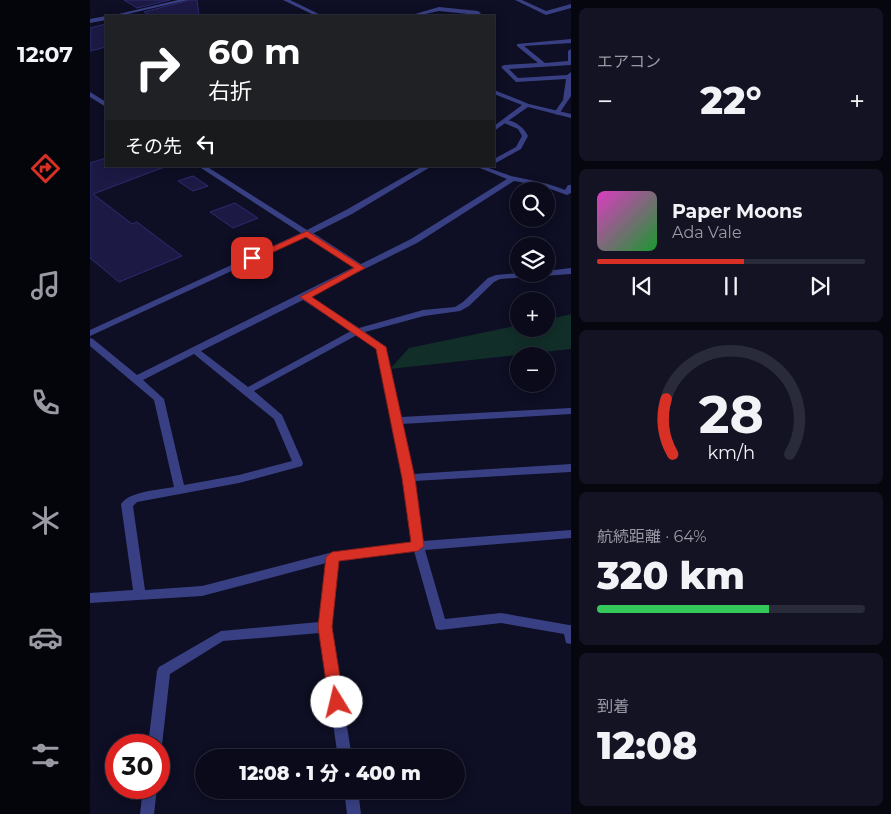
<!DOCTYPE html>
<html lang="ja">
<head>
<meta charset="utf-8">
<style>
	:root { --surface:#0a0a1b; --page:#131324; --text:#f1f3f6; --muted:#999aa3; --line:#2a2b3a; --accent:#d93025 }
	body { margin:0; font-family:Montserrat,"Noto Sans JP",sans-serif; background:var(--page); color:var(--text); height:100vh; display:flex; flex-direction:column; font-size:19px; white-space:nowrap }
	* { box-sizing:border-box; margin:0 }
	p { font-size:16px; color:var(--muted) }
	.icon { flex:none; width:28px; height:28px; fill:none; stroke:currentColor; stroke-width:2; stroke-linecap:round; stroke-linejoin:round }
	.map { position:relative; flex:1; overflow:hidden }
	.sheet { display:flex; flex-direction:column; gap:8px; padding:8px; background:#06060f; width:320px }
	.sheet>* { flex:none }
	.guide { position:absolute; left:15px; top:15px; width:390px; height:152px; border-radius:0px; box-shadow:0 2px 12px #0003,0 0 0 1px var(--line); background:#202124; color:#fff; overflow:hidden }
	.tools { position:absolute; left:420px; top:182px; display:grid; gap:10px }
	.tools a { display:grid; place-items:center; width:45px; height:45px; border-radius:50%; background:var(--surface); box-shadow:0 2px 12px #0003,0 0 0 1px var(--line); font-size:25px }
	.speed { position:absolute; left:15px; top:734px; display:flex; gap:10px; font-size:25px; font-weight:700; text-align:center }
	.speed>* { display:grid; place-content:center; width:65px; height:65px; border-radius:50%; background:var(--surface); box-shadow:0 2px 12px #0003,0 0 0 1px var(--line); line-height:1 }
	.speed .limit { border:8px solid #d22; background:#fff; color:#111 }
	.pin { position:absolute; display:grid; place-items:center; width:42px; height:42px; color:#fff; margin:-21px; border-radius:10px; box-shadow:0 2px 8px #0006 }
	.me { position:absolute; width:55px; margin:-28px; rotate:351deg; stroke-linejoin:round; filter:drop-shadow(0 0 4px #0008) }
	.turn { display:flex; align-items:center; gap:18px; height:105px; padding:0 20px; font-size:22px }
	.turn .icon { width:65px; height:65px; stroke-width:2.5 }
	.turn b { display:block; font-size:35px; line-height:42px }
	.then { display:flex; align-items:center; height:48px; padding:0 20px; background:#0003; gap:10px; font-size:19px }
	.big { font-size:38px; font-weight:800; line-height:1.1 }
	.sheet .widget { flex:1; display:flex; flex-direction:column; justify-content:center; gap:8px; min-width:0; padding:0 18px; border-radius:8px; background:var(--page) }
	.sheet .dial { align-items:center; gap:0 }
	.dial svg { height:130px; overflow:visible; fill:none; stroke:var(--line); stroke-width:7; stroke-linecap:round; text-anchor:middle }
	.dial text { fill:var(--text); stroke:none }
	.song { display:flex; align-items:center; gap:15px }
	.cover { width:60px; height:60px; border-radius:8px; background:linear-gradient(135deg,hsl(310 70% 55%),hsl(130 70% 35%)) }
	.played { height:5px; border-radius:2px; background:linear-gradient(90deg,var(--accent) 55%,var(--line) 55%) }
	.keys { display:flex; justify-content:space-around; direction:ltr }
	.heat { display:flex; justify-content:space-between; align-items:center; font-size:28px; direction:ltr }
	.charge { height:8px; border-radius:4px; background:linear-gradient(90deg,#34c759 64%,var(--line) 0) }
	.trip { position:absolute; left:105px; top:749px; width:270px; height:50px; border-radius:25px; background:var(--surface); box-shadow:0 2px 12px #0003,0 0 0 1px var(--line); font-weight:800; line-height:50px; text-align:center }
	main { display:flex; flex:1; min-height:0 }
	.tabs { display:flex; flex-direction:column; width:90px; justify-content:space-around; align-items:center; background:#04040b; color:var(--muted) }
	.tabs .icon { width:35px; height:35px }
	.tabs .active { color:var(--accent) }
	.tabs b { font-size:22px; color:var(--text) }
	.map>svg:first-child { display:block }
	.green { fill:#112e28 }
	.building { fill:#1c1945; stroke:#2e2b71 }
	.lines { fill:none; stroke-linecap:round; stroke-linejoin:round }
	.minor { fill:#384083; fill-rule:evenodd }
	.tertiary { fill:#384083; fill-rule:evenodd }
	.route { fill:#d93025; stroke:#8d1f18 }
</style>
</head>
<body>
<main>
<nav class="tabs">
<b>12:07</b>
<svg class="icon active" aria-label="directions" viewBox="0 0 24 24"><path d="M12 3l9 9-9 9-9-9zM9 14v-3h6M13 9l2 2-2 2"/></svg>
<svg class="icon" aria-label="music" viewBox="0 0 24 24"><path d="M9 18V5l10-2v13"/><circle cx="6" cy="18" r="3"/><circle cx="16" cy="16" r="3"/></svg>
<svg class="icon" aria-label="phone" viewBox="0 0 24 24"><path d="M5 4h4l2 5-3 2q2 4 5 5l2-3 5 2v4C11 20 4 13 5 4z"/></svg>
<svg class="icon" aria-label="climate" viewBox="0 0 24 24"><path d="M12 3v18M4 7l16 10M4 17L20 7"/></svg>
<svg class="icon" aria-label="car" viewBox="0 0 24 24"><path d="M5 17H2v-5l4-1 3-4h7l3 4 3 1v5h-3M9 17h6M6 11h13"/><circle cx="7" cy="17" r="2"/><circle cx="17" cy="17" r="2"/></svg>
<svg class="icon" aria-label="filters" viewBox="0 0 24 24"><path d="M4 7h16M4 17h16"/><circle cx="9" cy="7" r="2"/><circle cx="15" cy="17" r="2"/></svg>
</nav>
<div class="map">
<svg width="481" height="814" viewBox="0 0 481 814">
	<rect width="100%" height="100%" fill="#0e0e24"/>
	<path class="green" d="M 481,314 L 481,349 L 300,369 L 319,348 L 429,325 L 429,329 L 456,329 L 456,320 Z"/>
	<g class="building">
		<path d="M 34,0 L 80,0 L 47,8 Z"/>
		<path d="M 100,0 L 107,0 L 109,16 L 61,16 L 54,12 Z"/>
		<path d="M 16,24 L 16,47 L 0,51 L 0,28 Z"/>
		<path d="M 16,158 L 16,166 L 77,166 L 3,194 L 42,224 L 47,222 L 92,256 L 29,282 L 0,258 L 0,163 Z"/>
		<path d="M 103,176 L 118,186 L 103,191 L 88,181 Z"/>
		<path d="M 145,203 L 168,218 L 143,228 L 120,212 Z"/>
	</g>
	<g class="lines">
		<g class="minor">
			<path d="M 425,0 L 432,0 L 456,11 L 481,4 L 481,8 L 456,15 Z"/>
			<path d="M 349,7 L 388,11 L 391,13 L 388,15 L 349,11 L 326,16 L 318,16 Z"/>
			<path d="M 481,39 L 481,43 L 434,46 L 455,63 L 478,61 L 478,51 L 481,49 L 481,65 L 419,69 L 428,78 L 477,75 L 481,72 L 481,96 L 469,114 L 467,115 L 464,113 L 473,100 L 476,79 L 426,82 L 411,67 L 414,65 L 448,63 L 427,46 L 427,44 Z"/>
			<path d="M 412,120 C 423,119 433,126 438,136 L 431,149 L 404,164 L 404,159 L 426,147 L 432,136 L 428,129 L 412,122 Z"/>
			<path d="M 385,166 C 400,166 411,174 426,177 C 445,181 457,183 475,190 L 478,185 L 481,185 L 481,193 L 477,195 L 452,186 L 424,181 L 327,243 L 220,296 L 269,328 L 333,310 L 365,307 L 373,302 L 398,278 L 406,275 L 429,273 L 456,274 L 456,271 L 481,268 L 481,274 L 410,279 L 404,282 L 379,306 L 370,311 L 334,316 L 275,332 L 296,347 L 311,417 L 481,408 L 481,414 L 312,424 L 323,474 L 481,464 L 481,472 L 324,481 L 333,541 L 481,530 L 481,538 L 335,550 L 355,619 L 411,613 L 479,625 L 481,625 L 481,644 L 476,643 L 474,634 L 411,623 L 350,630 L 346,629 L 324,551 L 248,561 L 241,627 L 262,758 L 248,758 L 230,633 L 133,641 L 80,674 L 72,745 L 69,750 L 69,745 L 58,745 L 67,671 L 69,667 L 131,631 L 229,622 L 236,563 L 112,596 L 0,603 L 0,593 L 43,590 L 31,504 C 40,491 69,490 84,487 L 64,400 L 0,346 L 0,338 L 3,339 L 47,375 L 264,267 L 214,235 L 214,231 L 220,231 L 271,264 L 321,239 L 417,179 ZM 213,300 L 261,331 L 158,387 L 111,351 ZM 267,335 L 287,348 L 313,478 L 322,542 L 243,552 L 112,586 L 55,590 L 43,506 L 47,502 L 149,483 L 212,466 L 213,463 L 192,415 L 164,391 ZM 104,354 L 184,419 L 202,461 L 149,475 L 94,485 L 74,399 L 53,380 Z"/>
			<path d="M 53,788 L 67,788 L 64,814 L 50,814 Z"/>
			<path d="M 254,790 L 268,790 L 271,814 L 257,814 Z"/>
		</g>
		<g class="tertiary">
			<path d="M 88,0 L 98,0 L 29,16 L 20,16 Z"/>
			<path d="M 193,0 L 200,0 L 233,16 L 226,16 Z"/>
			<path d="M 16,16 L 16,20 L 0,23 L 0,19 Z"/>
			<path d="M 404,90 L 439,104 L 481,114 L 481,118 L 438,107 L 404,131 L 404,126 L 432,105 L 404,94 Z"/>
			<path d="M 0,92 L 16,102 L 16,107 L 0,97 Z"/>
			<path d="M 108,166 L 116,166 L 217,230 L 256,210 L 333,166 L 342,166 L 262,214 L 220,235 L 0,336 L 0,330 L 211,233 Z"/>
		</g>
	</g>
	<path class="route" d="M 217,231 L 275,268 L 222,297 L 296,347 L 325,478 L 334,546 L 328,551 L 249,561 L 242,627 L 254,702 L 252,706 L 247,708 L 241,706 L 239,702 L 228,627 L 236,557 L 242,552 L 321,542 L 312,478 L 286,349 L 210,297 L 264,268 L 216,237 L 166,260 L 158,258 Z"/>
</svg>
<div class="tools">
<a><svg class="icon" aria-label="search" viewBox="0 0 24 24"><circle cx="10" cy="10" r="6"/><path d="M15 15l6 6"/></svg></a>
<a><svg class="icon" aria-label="layers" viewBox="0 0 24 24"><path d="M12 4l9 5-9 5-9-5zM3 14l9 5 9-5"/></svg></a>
<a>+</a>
<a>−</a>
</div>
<div class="speed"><div class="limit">30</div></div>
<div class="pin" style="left:162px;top:258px;background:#d93025"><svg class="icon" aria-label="arrive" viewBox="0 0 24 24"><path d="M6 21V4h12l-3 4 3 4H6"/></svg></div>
<svg class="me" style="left:247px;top:702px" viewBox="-20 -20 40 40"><circle r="19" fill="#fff"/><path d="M0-13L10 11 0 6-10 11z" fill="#d93025"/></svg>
<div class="trip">12:08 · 1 分 · 400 m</div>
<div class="guide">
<div class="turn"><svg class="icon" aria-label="right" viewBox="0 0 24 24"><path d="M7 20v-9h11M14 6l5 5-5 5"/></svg><div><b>60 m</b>右折</div></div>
<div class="then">その先<svg class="icon" aria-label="left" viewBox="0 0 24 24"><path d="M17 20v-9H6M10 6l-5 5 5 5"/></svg></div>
</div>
</div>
<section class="sheet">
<div class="widget"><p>エアコン</p>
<div class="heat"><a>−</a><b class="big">22°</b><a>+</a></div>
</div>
<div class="widget">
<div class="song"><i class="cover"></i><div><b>Paper Moons</b><p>Ada Vale</p></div></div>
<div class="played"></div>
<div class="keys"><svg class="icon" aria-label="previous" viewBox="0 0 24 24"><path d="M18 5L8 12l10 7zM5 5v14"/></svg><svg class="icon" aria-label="pause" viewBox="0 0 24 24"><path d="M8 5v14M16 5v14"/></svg><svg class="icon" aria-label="next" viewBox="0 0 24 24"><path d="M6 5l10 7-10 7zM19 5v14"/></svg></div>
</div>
<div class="widget dial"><svg viewBox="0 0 100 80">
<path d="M14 69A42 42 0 1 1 86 69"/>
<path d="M14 69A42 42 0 0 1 10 35" stroke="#d93025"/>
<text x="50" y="56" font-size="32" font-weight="700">28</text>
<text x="50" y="72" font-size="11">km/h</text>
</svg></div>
<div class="widget"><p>航続距離 · 64%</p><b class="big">320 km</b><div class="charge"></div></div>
<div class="widget"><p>到着</p><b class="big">12:08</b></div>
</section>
</main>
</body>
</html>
